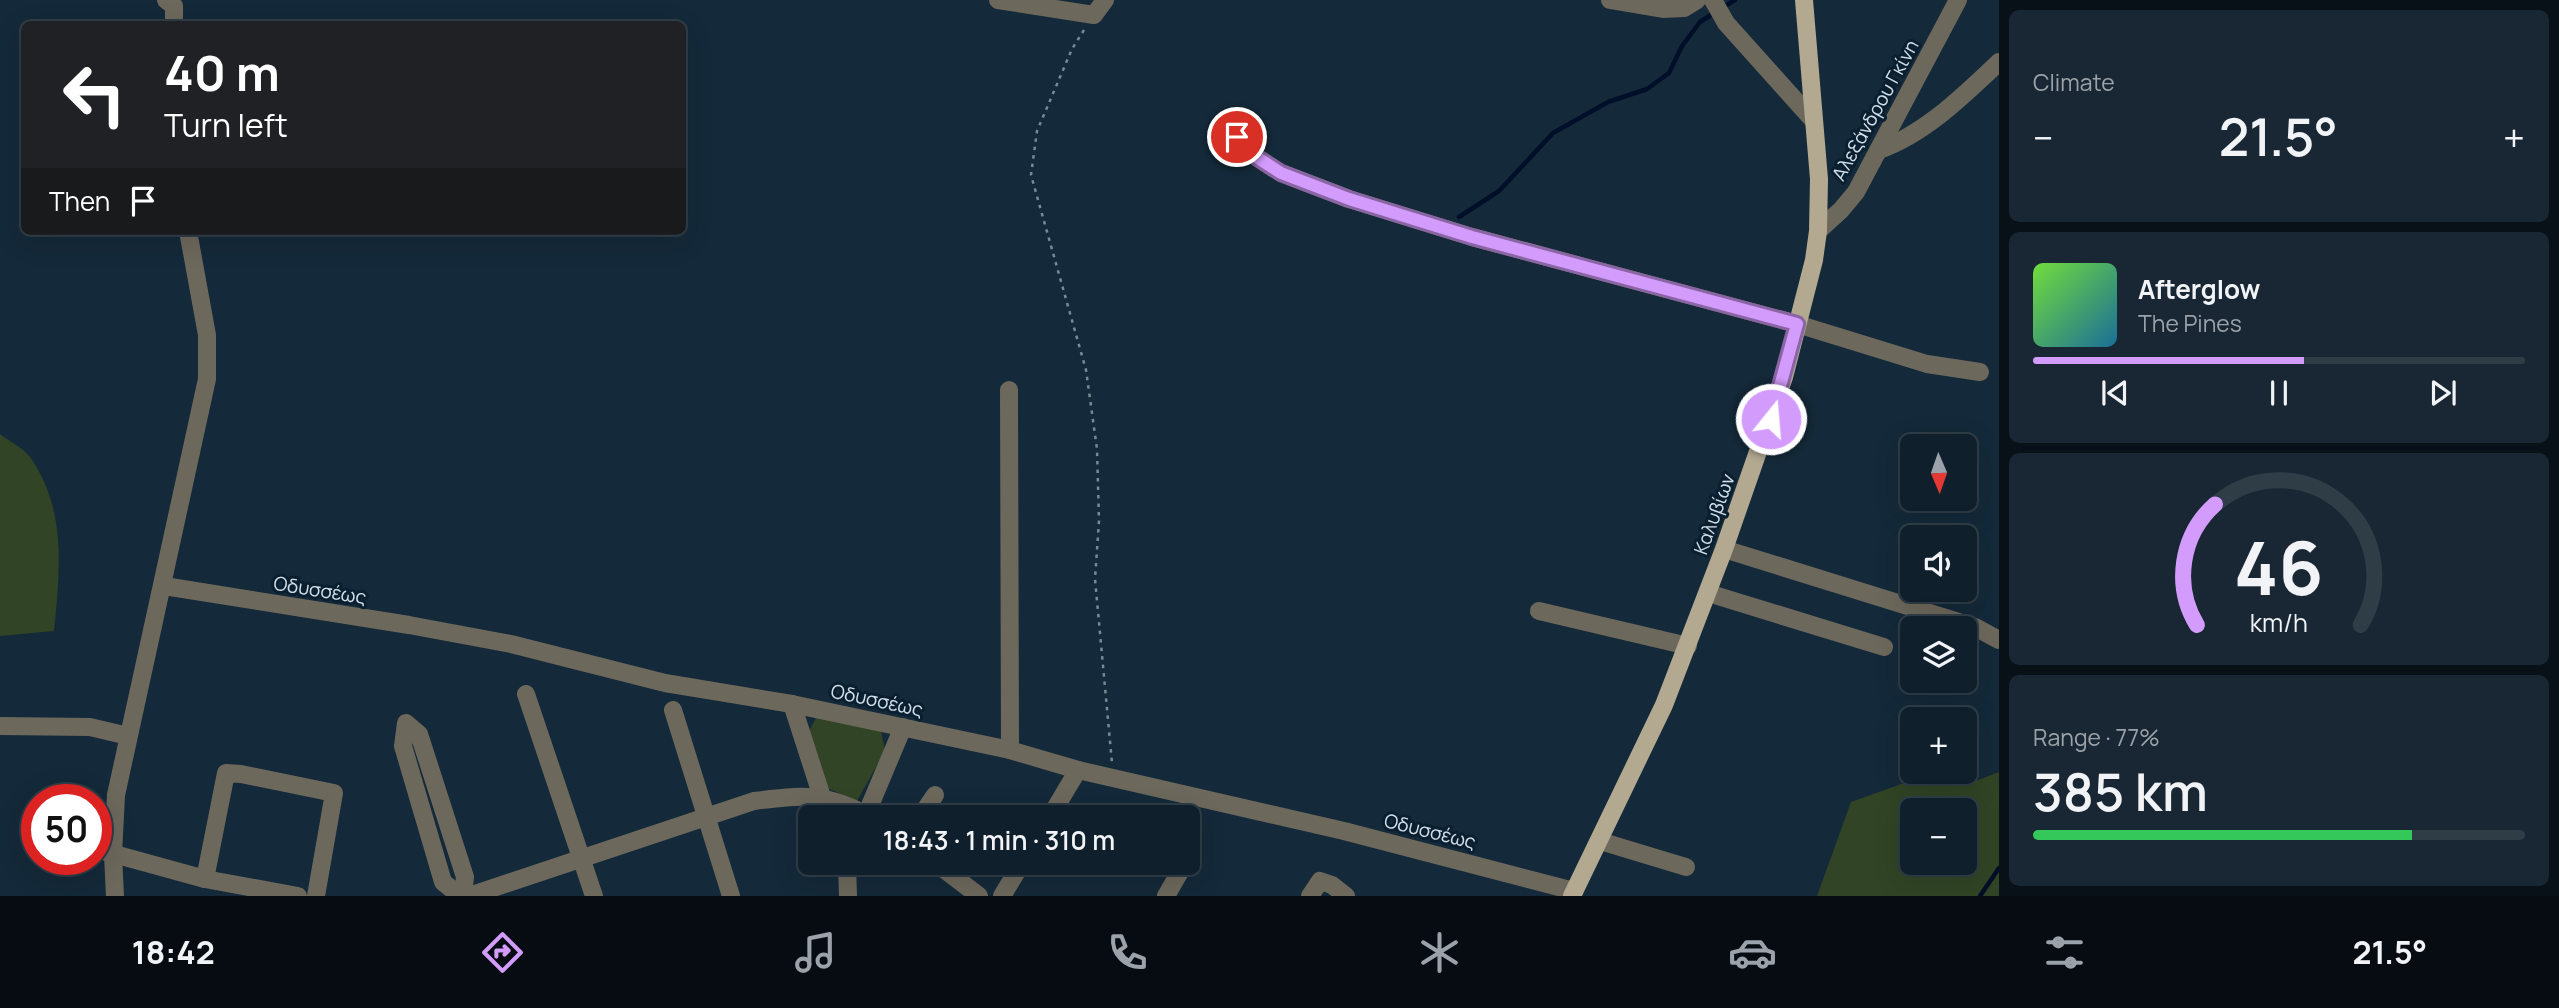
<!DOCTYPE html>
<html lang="en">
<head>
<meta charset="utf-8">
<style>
	:root { --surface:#0f1f2b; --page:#182733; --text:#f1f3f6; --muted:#9ba2a9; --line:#2f3d47; --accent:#d39cfc }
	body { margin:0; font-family:Manrope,sans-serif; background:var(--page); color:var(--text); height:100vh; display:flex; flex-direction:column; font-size:26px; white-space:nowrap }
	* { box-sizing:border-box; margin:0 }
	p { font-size:23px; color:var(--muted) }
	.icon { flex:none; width:38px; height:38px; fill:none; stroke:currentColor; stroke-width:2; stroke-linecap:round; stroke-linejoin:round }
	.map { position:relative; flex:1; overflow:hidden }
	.panel { display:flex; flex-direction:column; gap:10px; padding:10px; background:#081118; width:560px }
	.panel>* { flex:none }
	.top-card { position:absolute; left:21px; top:21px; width:665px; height:214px; border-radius:10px; box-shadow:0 7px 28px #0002,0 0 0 2px var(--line); background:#202124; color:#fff; overflow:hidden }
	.needle { width:46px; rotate:178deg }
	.buttons { position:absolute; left:1900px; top:434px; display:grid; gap:14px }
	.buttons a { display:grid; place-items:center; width:77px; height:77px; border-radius:10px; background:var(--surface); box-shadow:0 7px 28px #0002,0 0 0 2px var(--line); font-size:35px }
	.speed { position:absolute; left:21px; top:784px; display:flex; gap:14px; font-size:35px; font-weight:700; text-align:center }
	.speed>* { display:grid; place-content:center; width:91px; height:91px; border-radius:50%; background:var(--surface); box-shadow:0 7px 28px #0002,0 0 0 2px var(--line); line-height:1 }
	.speed .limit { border:10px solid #d22; background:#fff; color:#111 }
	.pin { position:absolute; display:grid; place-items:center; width:60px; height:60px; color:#fff; margin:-30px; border:4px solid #fff; border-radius:50%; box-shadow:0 2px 7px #0007 }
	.me { position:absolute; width:77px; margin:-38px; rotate:17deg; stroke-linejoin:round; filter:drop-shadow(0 0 5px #0008) }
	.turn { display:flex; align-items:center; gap:24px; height:147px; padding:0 28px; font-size:32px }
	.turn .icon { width:91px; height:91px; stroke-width:2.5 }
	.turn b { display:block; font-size:49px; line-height:60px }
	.then { display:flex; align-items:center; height:66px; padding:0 28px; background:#0003; gap:14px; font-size:26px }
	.big { font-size:52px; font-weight:600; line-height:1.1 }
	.panel .widget { flex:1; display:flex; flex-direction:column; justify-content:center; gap:10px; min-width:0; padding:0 24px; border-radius:10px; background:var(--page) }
	.panel .dial { align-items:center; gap:0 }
	.dial svg { height:182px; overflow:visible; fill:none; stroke:var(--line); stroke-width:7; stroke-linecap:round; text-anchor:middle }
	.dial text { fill:var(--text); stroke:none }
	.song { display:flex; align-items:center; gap:21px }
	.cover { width:84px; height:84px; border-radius:10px; background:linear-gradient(135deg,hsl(100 70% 55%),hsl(200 70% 35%)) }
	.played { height:7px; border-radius:4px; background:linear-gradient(90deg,var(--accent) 55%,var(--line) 55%) }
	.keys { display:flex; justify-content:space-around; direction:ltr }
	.heat { display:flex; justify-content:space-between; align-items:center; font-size:38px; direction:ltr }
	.charge { height:10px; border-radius:5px; background:linear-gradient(90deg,#34c759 77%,var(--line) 0) }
	.trip { position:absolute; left:798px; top:805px; width:402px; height:70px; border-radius:10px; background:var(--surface); box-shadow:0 7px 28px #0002,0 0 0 2px var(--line); font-weight:600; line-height:70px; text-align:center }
	.dock { display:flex; height:112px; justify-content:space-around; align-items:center; background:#060c11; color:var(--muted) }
	.dock .icon { width:49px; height:49px }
	.dock .current { color:var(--accent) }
	.dock b { font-size:32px; color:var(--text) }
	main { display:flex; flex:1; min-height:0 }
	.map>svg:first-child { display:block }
	.green { fill:#314425; fill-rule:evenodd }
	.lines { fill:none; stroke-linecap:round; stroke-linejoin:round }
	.stream { stroke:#000f29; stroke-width:4.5 }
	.path { stroke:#798a97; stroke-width:2.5; stroke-dasharray:3.5 5; stroke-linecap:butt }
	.minor { stroke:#6d685c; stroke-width:18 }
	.major { stroke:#b3a991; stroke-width:18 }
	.route-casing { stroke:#8965a4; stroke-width:18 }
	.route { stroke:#d39cfc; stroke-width:12 }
	.labels { text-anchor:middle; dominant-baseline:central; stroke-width:6; stroke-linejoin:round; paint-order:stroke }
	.street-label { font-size:19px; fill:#d3e0eb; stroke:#0a1f2f }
</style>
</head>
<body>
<main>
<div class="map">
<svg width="1999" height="896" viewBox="0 0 1999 896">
	<rect width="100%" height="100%" fill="#142939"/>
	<g class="green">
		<path d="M 0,434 C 9,441 23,448 30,457 C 67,509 60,572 54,631 L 0,636 Z"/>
		<path d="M 817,716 L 881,730 L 885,751 L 857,801 L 827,788 L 808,733 Z"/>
		<path d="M 1999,772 L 1999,896 L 1817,896 L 1851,802 L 1907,782 L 1973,782 ZM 1913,810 L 1965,810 L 1965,863 L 1913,863 Z"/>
	</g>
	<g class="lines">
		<g class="stream">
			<path d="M 1722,8 L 1735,0"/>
			<path d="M 1459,217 L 1499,191 L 1553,133 L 1608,102 L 1647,89 L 1669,73 L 1682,46 L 1700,22 L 1714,13"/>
			<path d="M 1980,896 L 1999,868"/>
		</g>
		<path class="path" d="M 1084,30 L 1072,49 L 1037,131 L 1031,175 L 1086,370 L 1097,449 L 1099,521 L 1095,579 L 1112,763"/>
		<g class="minor">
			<path d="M 166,0 L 174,6 L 174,24"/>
			<path d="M 998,0 L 1094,15 L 1105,0"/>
			<path d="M 1610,0 L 1663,9 L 1684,8 L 1697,0"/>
			<path d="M 1713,0 L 1726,23 L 1813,120"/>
			<path d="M 1231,124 L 1244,149 L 1281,173 L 1349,199 L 1472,237 L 1797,324 L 1927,364 L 1980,372"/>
			<path d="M 1879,150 C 1925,134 1964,95 1999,62"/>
			<path d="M 1818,231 L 1841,210 L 1856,192 L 1958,0"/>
			<path d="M 1009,390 L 1010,750"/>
			<path d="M 1724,549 L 1975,627 L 1999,640"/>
			<path d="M 164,586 L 409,625 L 511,644 L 665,683 L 792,704 L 1010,750 L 1078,770 L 1344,831 L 1574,891"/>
			<path d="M 1708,593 L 1884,647"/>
			<path d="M 1539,611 L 1688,646"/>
			<path d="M 526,694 L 594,896"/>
			<path d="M 792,704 L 822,797"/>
			<path d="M 673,710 L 731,896"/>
			<path d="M 0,726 L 90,727 L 128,736"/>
			<path d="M 866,815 L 903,727"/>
			<path d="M 920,817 L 935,795"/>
			<path d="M 1050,817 L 1078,770"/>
			<path d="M 1600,841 L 1686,867"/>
			<path d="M 96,849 L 205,879 L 298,896"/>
			<path d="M 847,863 L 848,896"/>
			<path d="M 936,863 L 979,896"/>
			<path d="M 205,879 L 226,773 L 241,774 L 334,793 L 316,896"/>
			<path d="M 115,896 L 113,855 L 116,795 L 207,379 L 207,335 L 188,231"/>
			<path d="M 460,896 L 443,882 L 403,746 L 406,723 L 419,734 L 465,877 L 463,896"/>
			<path d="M 469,896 L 754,801 C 802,795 827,792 870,817"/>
			<path d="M 1002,896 L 1022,863"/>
			<path d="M 1166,896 L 1185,863"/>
			<path d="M 1310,896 L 1320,881 L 1332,885 L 1346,896"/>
		</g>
		<path class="major" d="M 1572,896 L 1664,705 L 1724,549 L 1784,377 L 1814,260 L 1818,231 L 1819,179 L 1804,0"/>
	</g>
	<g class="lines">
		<g class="route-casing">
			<path id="route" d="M 1237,137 L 1244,149 L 1281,173 L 1349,199 L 1472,237 L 1797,324 L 1771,419"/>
		</g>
		<use href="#route" class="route"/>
	</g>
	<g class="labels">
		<g class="street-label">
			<text transform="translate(1875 110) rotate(-61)">Αλεξάνδρου Γκίνη</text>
			<text transform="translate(1714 514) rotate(-70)">Καλυβίων</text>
			<text transform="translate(320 590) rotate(9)">Οδυσσέως</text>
			<text transform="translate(877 700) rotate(12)">Οδυσσέως</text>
			<text transform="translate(1430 831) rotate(14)">Οδυσσέως</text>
		</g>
	</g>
</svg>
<div class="buttons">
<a><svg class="needle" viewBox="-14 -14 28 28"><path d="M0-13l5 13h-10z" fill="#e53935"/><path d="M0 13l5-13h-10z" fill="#9ba2a9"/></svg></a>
<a><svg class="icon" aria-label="sound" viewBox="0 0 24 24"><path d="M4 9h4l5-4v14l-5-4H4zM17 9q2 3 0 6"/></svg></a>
<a><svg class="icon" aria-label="layers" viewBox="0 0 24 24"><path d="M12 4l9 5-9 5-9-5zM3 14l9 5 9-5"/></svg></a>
<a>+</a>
<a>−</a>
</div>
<div class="speed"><div class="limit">50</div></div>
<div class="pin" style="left:1237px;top:137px;background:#d93025"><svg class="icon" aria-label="arrive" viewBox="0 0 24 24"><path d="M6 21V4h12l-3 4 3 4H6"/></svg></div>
<svg class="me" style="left:1771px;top:419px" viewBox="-20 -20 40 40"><circle r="17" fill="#d39cfc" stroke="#fff" stroke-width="3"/><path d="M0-11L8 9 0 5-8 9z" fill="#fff"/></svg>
<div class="trip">18:43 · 1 min · 310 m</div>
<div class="top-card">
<div class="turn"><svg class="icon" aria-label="left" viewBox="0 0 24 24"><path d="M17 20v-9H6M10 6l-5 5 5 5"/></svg><div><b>40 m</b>Turn left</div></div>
<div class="then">Then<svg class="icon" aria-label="arrive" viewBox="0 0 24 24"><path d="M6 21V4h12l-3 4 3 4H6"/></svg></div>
</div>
</div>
<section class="panel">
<div class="widget"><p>Climate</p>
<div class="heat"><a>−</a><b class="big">21.5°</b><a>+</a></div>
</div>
<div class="widget">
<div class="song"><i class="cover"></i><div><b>Afterglow</b><p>The Pines</p></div></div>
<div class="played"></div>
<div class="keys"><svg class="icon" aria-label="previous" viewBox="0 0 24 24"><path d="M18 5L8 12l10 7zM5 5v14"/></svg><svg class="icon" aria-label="pause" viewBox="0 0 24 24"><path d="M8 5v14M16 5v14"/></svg><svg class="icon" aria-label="next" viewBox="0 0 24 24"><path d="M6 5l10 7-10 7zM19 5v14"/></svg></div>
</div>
<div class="widget dial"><svg viewBox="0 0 100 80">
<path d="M14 69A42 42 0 1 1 86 69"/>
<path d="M14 69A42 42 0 0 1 22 16" stroke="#d39cfc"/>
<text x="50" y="56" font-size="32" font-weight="700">46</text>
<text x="50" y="72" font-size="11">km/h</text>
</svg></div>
<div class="widget"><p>Range · 77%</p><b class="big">385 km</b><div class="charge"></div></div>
</section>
</main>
<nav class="dock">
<b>18:42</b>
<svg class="icon current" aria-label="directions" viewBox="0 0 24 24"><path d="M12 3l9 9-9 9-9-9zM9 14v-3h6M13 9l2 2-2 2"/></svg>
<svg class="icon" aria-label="music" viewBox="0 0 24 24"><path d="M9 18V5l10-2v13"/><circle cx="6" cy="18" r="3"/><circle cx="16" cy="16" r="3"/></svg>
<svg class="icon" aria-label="phone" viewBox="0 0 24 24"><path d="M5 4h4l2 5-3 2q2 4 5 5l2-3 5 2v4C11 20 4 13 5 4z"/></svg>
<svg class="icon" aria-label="climate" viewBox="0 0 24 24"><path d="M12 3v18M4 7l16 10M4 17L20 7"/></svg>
<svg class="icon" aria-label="car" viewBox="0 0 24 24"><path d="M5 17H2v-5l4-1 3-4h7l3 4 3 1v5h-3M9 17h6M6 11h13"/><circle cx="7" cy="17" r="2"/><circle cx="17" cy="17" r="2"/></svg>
<svg class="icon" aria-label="filters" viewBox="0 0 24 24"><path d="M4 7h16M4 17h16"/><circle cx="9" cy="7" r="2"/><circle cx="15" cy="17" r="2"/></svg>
<b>21.5°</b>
</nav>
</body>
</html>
